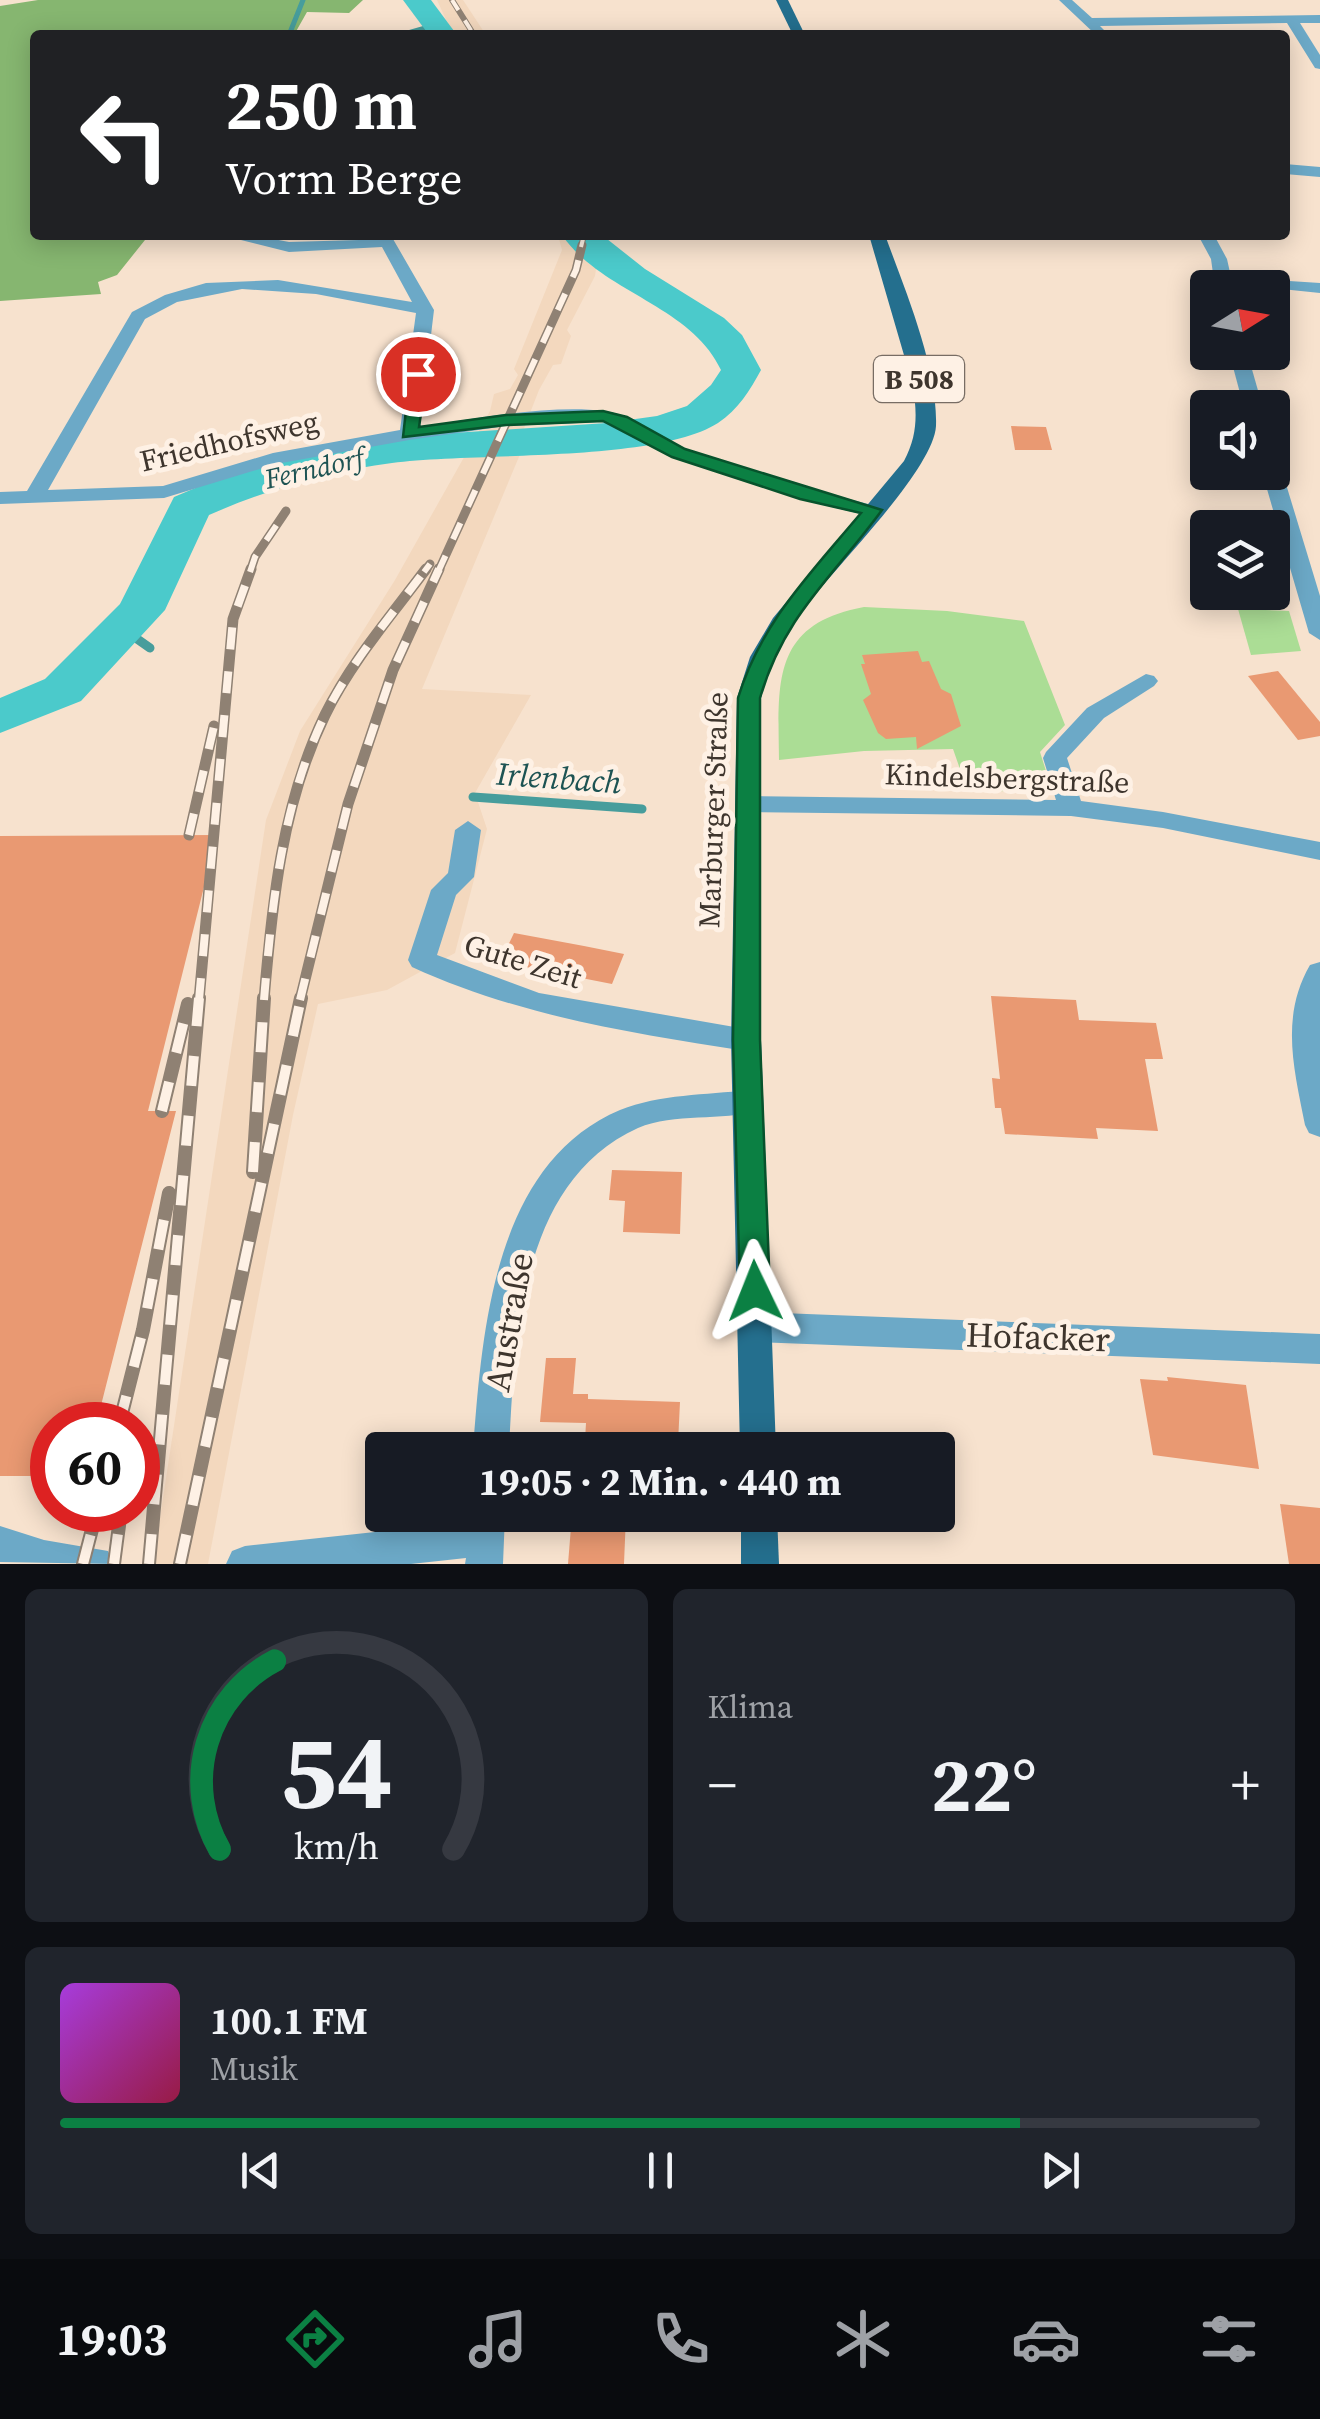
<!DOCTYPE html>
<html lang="de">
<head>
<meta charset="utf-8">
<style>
	:root { --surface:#171b24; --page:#20242c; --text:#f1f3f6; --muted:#9ea1a6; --line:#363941; --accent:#0b8043 }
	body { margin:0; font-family:"Source Serif 4",serif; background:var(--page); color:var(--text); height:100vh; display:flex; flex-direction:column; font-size:38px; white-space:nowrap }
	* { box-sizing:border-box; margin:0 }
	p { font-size:32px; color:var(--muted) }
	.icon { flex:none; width:55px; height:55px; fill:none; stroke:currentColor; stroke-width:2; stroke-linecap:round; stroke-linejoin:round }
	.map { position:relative; height:1564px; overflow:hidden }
	.details { display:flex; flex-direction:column; gap:25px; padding:25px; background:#0d0f14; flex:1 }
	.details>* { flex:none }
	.hud { position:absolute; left:30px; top:30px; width:1260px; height:210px; border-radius:10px; box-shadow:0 5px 25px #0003; background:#202124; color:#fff; overflow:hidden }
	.needle { width:65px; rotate:79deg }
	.buttons { position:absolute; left:1190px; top:270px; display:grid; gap:20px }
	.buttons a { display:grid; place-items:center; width:100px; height:100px; border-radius:10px; background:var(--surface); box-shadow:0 5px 25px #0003; font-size:50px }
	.speed { position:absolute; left:30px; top:1402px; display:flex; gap:20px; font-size:50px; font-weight:700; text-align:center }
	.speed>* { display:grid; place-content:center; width:130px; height:130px; border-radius:50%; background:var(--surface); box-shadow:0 5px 25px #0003; line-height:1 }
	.speed .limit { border:15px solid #d22; background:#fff; color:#111 }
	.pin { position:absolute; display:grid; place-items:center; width:85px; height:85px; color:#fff; margin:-42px; border:5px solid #fff; border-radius:50%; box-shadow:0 2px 10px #0007 }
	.me { position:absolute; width:110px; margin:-55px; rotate:358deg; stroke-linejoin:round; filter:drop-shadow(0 0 8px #0008) }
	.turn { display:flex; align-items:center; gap:35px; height:210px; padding:0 30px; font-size:45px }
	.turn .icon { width:130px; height:130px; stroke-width:2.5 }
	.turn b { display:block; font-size:70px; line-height:85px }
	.big { font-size:75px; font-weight:700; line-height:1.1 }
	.details .card { flex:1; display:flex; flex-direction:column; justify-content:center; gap:15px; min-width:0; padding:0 35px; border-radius:15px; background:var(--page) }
	.details .dial { align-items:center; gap:0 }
	.dial svg { height:260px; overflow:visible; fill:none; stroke:var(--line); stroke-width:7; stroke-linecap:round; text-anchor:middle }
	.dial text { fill:var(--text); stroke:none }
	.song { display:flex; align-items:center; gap:30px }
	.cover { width:120px; height:120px; border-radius:15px; background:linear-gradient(135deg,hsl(280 70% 55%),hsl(340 70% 35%)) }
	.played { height:10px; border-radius:5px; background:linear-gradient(90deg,var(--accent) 80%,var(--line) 80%) }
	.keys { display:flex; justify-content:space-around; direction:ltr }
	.heat { display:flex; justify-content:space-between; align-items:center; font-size:55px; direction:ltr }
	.details .tiles { flex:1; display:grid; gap:25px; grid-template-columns:1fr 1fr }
	.card:last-child { grid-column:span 2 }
	.trip { position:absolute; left:365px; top:1432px; width:590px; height:100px; border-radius:10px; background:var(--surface); box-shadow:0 5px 25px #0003; font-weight:700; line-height:100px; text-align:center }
	.menu { display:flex; height:160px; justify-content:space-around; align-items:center; background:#090b0e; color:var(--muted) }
	.menu .icon { width:70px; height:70px }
	.menu .active { color:var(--accent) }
	.menu b { font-size:45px; color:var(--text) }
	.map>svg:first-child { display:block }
	.built { fill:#f3d8be }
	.green { fill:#abdd95 }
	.forest { fill:#86b670 }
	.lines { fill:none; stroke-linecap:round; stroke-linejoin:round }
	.stream-far1 { stroke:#479d9c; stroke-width:5 }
	.stream { stroke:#479d9c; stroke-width:9 }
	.river { fill:#4bcacb; fill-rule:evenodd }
	.building { fill:#e99972 }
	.minor { fill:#6ca9c7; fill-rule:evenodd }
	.primary { fill:#246f8e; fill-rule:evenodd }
	.rail-far3-casing { stroke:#8f8173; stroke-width:6 }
	.rail-far2-casing { stroke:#8f8173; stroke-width:9 }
	.rail-far1-casing { stroke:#8f8173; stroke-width:11 }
	.rail-casing { stroke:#8f8173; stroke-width:14 }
	.rail-far3 { stroke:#fef1e5; stroke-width:4; stroke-dasharray:12; stroke-linecap:butt }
	.rail-far2 { stroke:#fef1e5; stroke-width:6; stroke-dasharray:18; stroke-linecap:butt }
	.rail-far1 { stroke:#fef1e5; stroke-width:8; stroke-dasharray:22; stroke-linecap:butt }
	.rail { stroke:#fef1e5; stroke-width:10; stroke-dasharray:30; stroke-linecap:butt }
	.route { fill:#0b8043; stroke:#07532c; stroke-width:2.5 }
	.labels { text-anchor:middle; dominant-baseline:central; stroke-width:10; stroke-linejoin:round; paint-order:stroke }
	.shield { fill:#fef1e5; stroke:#786d64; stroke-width:2.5 }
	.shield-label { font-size:28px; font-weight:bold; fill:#3e352d }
	.far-water-label { font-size:28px; font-style:italic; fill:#1d5353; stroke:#fef1e5 }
	.street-label { font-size:30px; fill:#3e352d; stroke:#fef1e5 }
	.water-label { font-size:32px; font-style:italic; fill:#1d5353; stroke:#fef1e5 }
	.near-street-label { font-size:35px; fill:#3e352d; stroke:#fef1e5 }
</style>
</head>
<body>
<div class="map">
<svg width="1320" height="1564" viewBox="0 0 1320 1564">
	<rect width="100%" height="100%" fill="#f7e2ce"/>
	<g class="built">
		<path d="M 437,0 L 463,0 L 486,35 L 453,35 Z"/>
		<path d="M 563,235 L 601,235 L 595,276 L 567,330 L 571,336 L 561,364 L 553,365 L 539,390 L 521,436 L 521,452 L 422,689 L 531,695 L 475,793 L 487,829 L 455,953 L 387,990 L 318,1004 L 293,1115 L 208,1564 L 153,1564 L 266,820 L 300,731 L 395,580 L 490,411 L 494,394 L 510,389 L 518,375 L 514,369 L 562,250 L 559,239 Z"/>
	</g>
	<g class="green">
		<path d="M 864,607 L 947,611 L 1024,621 L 1065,725 L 1040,752 L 1052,790 L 968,792 L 953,749 L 864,751 L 779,760 C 778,681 772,624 864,607 Z"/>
		<path d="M 1238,609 L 1289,611 L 1301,651 L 1251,655 Z"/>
	</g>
	<path class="forest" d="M 38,0 L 363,0 L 349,13 L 307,12 L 294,35 L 35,35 L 35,235 L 149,235 L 117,275 L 98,282 L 101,294 L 0,301 L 0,6 Z"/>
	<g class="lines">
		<g class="stream-far1">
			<path d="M 289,35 L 303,0"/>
			<path d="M 401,35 L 436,25"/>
		</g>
		<g class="stream">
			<path d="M 123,629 L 150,648"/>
			<path d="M 473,797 L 642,809"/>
		</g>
		<g class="river">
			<path d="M 403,0 L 431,0 L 457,35 L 429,35 Z"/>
			<path d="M 562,235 L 602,235 L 645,269 L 724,318 L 742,335 L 761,370 C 750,390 738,410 718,423 C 655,463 472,452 392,463 C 330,471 266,490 209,515 L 165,610 L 81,701 L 0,733 L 0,698 L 45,679 L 120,604 L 174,497 L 226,475 L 391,437 L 607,423 L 657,416 L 687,406 L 711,385 L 721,370 C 691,305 602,293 562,235 Z"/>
		</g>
	</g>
	<g class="building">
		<path d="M 1011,426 L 1046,427 L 1052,450 L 1015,450 Z"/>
		<path d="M 918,651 L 922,662 L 929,661 L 941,689 L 951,694 L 961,726 L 917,749 L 916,737 L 886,739 L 878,733 L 863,700 L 871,694 L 861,664 L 865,664 L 862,655 Z"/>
		<path d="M 1278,671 L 1320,722 L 1320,736 L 1298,740 L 1248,676 Z"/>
		<path d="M 217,835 L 148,1111 L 176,1111 L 96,1425 L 52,1425 L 52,1476 L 0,1476 L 0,836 Z"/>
		<path d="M 514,933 L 584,946 L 624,954 L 612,984 L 500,962 Z"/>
		<path d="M 991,996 L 1076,1000 L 1079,1020 L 1156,1023 L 1163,1059 L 1145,1059 L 1158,1131 L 1096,1128 L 1098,1139 L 1005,1134 L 1001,1108 L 995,1108 L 992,1078 L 1000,1079 Z"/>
		<path d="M 612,1170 L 682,1172 L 680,1234 L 623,1232 L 625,1201 L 609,1200 Z"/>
		<path d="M 546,1358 L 576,1358 L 573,1394 L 588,1394 L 588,1399 L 680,1402 L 678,1443 L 585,1440 L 586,1423 L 540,1422 Z"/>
		<path d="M 1167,1377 L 1246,1385 L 1259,1469 L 1153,1455 L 1140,1379 L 1168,1381 Z"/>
		<path d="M 1280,1504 L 1320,1508 L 1320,1564 L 1289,1564 Z"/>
		<path d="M 572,1515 L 626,1515 L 624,1564 L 568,1564 Z"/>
	</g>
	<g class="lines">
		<g class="minor">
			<path d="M 1059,0 L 1072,0 L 1092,18 L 1320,15 L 1320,23 L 1300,23 L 1320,55 L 1320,69 L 1315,68 L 1287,23 L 1100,26 L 1108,34 L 1096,35 Z"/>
			<path d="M 1285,164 L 1320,167 L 1320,177 L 1285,174 Z"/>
			<path d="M 221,235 L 253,235 L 289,242 L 393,239 L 434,310 L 420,427 C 472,419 552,404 604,411 C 635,415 659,438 688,450 C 750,474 816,491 880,507 L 883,511 L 873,517 L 799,499 L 671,457 L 602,422 L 506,426 L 409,440 L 276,464 L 164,498 L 0,504 L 0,492 L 27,491 L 132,312 L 165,295 L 206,283 L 278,280 L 412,302 L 382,247 L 289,252 ZM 242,289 L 316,294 L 416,313 L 400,430 L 273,453 L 163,486 L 48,490 L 145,319 L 177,302 Z"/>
			<path d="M 1198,235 L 1214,235 L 1227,259 L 1231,277 L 1320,283 L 1320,293 L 1272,288 L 1215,288 L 1211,259 Z"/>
			<path d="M 1229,352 L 1247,352 L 1263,408 L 1244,408 Z"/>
			<path d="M 1272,465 L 1282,471 L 1320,596 L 1320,640 L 1309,633 L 1262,472 L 1272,472 Z"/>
			<path d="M 1146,674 L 1154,676 L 1158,681 L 1154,686 L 1104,718 L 1067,758 L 1081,801 L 1163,812 L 1320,842 L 1320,860 L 1163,828 L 1071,816 L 748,812 L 735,804 L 748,796 L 1056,800 L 1043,758 L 1046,752 L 1087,708 Z"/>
			<path d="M 468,821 L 481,830 L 474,877 L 456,895 L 437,955 L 539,993 L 746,1029 L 756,1032 L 761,1040 L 756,1048 L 746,1051 C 631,1033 519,1016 412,967 L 408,960 L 431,890 L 448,873 L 455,830 Z"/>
			<path d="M 1320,962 L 1320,1137 L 1309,1133 L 1305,1125 C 1294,1069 1280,1017 1310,965 Z"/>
			<path d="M 748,1090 L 759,1094 L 763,1102 L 759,1110 C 721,1122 675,1112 638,1128 C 519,1182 515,1339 509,1450 L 473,1450 C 482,1332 493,1164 620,1110 C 660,1094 706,1095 748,1090 Z"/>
			<path d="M 756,1312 L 1320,1334 L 1320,1364 L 756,1342 L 744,1337 L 739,1327 L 744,1317 Z"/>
			<path d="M 469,1515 L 505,1515 L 503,1564 L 465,1564 L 466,1558 L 411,1564 L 226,1564 L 232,1551 L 245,1546 L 468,1522 Z"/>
			<path d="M 0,1526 L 44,1540 L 108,1551 L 114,1564 L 0,1562 Z"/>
		</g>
		<g class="primary">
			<path d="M 776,0 L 788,0 L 805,35 L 793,35 Z"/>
			<path d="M 869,235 L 885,235 C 905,290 938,367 936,426 C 933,474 820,581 789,628 C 775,650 768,673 761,698 L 761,1040 L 776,1450 L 740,1450 L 731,1040 L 737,698 L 750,657 L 773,618 L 904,461 C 918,435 917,413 913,386 Z"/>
			<path d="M 741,1515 L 777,1515 L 779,1564 L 741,1564 Z"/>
		</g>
		<g class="rail-far3-casing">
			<g id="rail-far3">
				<path d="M 452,0 L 474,35"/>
				<path d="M 581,247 L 584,235"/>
			</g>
		</g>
		<g class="rail-far2-casing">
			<g id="rail-far2">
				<path d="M 250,572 L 255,557 L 286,511"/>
				<path d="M 424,572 L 430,564"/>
				<path d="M 438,572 L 576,270 L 582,245"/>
			</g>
		</g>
		<g class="rail-far1-casing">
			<g id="rail-far1">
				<path d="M 189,835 L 214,726"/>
				<path d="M 199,1000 L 233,619 L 251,569"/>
				<path d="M 264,1000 C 272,903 282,804 325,715 C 351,662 391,616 426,569"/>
				<path d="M 300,1000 L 348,804 L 393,670 L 439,569"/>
			</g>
		</g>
		<g class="rail-casing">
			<g id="rail">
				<path d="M 162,1111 L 188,1004"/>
				<path d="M 253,1172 L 264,998"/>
				<path d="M 119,1425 L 143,1330 L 169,1193"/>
				<path d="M 83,1564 L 97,1510"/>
				<path d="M 114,1564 L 121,1510"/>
				<path d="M 149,1564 L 199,998"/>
				<path d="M 180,1564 L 301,998"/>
			</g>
		</g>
		<use href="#rail-far3" class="rail-far3"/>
		<use href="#rail-far2" class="rail-far2"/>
		<use href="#rail-far1" class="rail-far1"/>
		<use href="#rail" class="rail"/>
	</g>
	<path class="route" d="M 418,369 L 427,374 L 419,427 L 506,415 L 603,411 L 627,417 L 685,449 L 882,510 C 833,577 784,615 760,698 L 760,1040 L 770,1291 L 765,1300 L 755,1304 L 744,1300 L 740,1291 L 733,1040 L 738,698 C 761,622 811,573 861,513 L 800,499 L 672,457 L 603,421 L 506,425 L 403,437 L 410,374 Z"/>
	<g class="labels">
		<rect class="shield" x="874" y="356" width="90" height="46" rx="8"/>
		<g class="shield-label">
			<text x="919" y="379">B 508</text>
		</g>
		<g class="far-water-label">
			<text transform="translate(314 468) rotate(-13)">Ferndorf</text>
		</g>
		<g class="street-label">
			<text transform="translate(229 441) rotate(-13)">Friedhofsweg</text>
			<text transform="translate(1007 778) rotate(2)">Kindelsbergstraße</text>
			<text transform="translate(713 810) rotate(-88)">Marburger Straße</text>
			<text transform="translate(523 961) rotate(17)">Gute Zeit</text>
		</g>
		<g class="water-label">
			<text transform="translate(559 778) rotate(4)">Irlenbach</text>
		</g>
		<g class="near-street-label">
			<text transform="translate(509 1322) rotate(-80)">Austraße</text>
			<text transform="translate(1038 1337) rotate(2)">Hofacker</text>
		</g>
	</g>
</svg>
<div class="buttons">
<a><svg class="needle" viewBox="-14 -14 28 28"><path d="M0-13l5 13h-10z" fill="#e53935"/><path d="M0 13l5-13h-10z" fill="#9ea1a6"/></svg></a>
<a><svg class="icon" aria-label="sound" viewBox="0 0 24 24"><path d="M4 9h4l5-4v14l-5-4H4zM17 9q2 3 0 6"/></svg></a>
<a><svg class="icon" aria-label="layers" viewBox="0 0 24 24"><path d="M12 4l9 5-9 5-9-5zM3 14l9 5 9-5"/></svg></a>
</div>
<div class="speed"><div class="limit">60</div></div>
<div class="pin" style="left:418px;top:374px;background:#d93025"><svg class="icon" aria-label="arrive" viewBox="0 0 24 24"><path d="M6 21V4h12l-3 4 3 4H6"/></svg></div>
<svg class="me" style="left:755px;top:1291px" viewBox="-20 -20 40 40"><path d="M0-17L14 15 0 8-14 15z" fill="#0b8043" stroke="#fff" stroke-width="4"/></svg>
<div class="trip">19:05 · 2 Min. · 440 m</div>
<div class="hud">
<div class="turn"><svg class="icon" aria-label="left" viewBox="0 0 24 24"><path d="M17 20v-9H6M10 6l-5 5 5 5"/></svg><div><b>250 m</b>Vorm Berge</div></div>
</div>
</div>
<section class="details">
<div class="tiles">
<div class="card dial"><svg viewBox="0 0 100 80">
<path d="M14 69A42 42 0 1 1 86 69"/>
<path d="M14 69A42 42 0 0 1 31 11" stroke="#0b8043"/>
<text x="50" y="56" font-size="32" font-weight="700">54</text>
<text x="50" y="72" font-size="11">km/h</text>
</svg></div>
<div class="card"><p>Klima</p>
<div class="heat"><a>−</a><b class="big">22°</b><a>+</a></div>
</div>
<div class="card">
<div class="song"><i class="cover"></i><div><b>100.1 FM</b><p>Musik</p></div></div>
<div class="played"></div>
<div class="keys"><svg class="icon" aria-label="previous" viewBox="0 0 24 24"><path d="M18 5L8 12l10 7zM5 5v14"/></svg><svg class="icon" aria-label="pause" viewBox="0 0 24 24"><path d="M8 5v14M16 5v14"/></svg><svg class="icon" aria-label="next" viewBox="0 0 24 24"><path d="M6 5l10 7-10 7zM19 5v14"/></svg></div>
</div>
</div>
</section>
<nav class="menu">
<b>19:03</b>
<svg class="icon active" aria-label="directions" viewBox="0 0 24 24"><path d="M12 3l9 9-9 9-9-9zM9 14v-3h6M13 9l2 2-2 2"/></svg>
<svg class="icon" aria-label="music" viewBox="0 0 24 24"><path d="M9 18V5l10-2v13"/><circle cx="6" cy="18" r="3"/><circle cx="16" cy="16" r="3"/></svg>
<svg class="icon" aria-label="phone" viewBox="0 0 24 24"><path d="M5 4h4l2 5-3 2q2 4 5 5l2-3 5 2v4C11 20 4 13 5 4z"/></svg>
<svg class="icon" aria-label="climate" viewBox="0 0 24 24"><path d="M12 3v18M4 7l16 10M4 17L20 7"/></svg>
<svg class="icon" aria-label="car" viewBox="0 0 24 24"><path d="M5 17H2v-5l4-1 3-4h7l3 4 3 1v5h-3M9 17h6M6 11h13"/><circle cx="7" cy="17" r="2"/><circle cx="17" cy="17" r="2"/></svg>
<svg class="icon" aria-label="filters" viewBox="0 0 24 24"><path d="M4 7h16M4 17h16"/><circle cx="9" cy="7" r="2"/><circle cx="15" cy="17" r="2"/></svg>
</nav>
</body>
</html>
